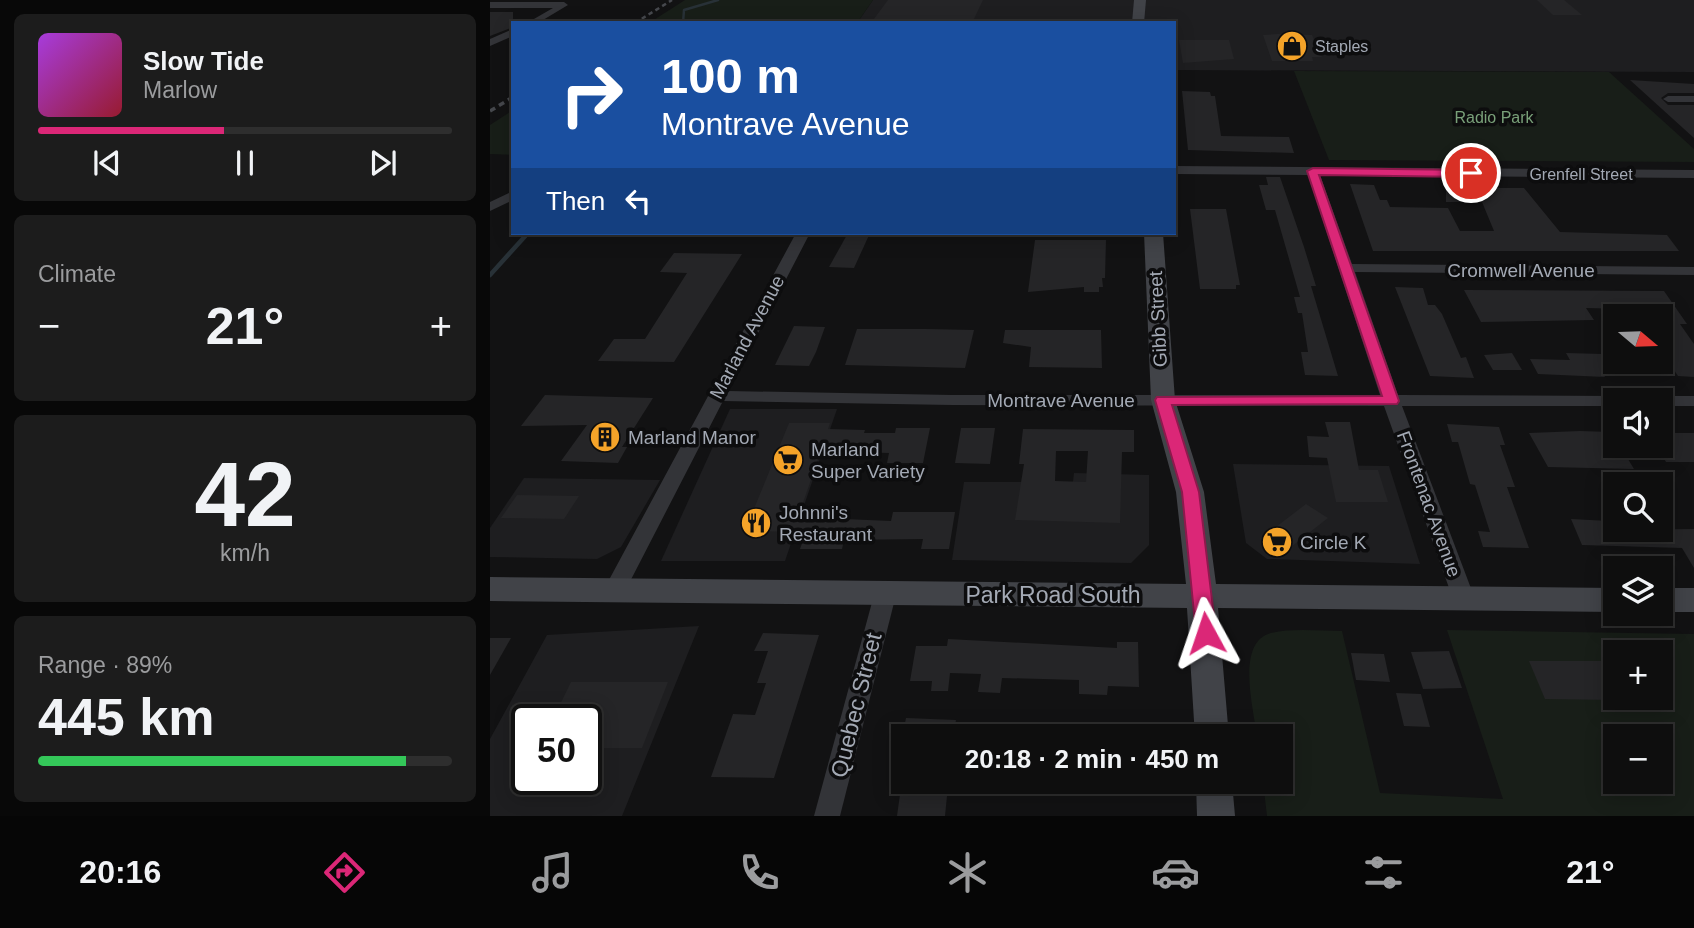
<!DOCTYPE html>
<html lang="en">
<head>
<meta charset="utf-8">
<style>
	:root { --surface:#0e0e0e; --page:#1c1c1c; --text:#f1f3f6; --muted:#9b9c9e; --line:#2e2e2e; --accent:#db2777 }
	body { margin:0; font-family:Arial,sans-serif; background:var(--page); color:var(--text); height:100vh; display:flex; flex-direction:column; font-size:26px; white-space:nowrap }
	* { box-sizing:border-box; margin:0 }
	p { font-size:23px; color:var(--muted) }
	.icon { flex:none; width:38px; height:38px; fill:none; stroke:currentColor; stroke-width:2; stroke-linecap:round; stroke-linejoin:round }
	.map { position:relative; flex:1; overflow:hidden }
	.details { display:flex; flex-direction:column; gap:14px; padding:14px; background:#080808; width:490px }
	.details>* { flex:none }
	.guide { position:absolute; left:21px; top:21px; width:665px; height:214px; border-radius:0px; box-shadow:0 4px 18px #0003,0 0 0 2px var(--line); background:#1a4fa0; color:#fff; overflow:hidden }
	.needle { width:46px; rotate:109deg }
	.fabs { position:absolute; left:1113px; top:304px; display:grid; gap:14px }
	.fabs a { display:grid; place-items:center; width:70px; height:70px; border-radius:0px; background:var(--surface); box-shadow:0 4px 18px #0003,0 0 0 2px var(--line); font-size:35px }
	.speed { position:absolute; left:21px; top:704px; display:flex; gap:14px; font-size:35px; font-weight:700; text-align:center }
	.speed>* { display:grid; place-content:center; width:91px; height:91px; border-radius:50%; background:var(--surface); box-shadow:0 4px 18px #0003,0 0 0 2px var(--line); line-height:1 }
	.speed .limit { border:4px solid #111; border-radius:10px; background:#fff; color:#111 }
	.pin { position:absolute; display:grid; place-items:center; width:60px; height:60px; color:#fff; margin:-30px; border:4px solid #fff; border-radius:50%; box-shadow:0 2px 7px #0007 }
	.me { position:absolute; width:77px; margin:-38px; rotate:355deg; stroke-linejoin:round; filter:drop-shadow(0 0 5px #0008) }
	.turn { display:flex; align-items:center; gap:24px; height:147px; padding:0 35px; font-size:32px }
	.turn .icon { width:91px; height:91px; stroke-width:2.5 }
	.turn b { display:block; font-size:49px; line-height:60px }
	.then { display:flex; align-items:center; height:66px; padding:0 35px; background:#0003; gap:14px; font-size:26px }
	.big { font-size:52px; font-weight:600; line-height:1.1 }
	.details .widget { flex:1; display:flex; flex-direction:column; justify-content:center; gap:10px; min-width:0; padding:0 24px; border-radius:10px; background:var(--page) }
	.details .dial { align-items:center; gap:0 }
	.dial b { font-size:91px; line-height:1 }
	.song { display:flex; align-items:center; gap:21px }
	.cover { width:84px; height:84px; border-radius:10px; background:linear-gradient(135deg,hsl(280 70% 55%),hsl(350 70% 35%)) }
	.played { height:7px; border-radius:4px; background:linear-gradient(90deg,var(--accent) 45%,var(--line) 45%) }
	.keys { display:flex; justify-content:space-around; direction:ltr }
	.heat { display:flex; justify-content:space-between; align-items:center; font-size:38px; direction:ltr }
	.charge { height:10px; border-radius:5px; background:linear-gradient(90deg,#34c759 89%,var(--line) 0) }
	.trip { position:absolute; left:401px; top:724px; width:402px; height:70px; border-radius:0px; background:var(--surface); box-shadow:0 4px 18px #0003,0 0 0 2px var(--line); font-weight:600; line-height:70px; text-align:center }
	.tab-bar { display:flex; height:112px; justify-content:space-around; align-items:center; background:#060606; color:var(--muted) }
	.tab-bar .icon { width:49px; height:49px }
	.tab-bar .current { color:var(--accent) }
	.tab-bar b { font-size:32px; color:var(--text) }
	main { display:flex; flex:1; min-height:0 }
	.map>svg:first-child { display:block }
	.built { fill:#1e1e20; fill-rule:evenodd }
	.green { fill:#181e18; fill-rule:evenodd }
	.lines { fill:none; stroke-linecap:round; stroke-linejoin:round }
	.stream-far1 { stroke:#283137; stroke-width:2.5 }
	.stream { stroke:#283137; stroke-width:4.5 }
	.building { fill:#252527; fill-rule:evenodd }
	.minor { fill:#333438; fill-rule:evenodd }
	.secondary { fill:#414348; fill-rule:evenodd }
	.rail-far1 { stroke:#46484d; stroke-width:2.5; stroke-dasharray:4.5 3.5; stroke-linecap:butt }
	.rail { stroke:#46484d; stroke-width:3.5; stroke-dasharray:6 4.5; stroke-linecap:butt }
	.route { fill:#db2777; stroke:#8e194d; stroke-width:2 }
	.labels { text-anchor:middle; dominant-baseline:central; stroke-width:7; stroke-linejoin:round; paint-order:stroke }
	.far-poi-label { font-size:16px; fill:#a3a9b4; stroke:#0d0d0e; text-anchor:start }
	.far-park-label { font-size:16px; fill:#79a079; stroke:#0d0d0e }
	.far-street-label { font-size:16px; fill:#a3a9b4; stroke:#0d0d0e }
	.street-label { font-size:19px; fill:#a3a9b4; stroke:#0d0d0e }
	.poi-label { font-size:19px; fill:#a3a9b4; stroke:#0d0d0e; text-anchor:start }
	.near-street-label { font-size:23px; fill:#a3a9b4; stroke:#0d0d0e }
</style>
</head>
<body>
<main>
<section class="details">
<div class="widget">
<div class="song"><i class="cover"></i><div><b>Slow Tide</b><p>Marlow</p></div></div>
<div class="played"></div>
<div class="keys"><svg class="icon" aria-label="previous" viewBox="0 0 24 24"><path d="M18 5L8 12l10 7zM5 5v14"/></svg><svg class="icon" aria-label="pause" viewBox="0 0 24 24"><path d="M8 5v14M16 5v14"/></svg><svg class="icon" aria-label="next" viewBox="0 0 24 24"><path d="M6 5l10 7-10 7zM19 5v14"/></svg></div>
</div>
<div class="widget"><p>Climate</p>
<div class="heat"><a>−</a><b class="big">21°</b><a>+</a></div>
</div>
<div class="widget dial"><b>42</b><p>km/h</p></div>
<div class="widget"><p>Range · 89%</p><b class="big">445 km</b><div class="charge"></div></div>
</section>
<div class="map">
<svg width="1204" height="816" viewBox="0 0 1204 816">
	<rect width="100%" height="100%" fill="#121213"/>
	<g class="built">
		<path d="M 383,0 L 1204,0 L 1204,72 L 684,70 L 684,23 L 367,23 Z"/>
		<path d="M 240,409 L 347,409 L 295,561 L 171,561 Z"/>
		<path d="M 743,464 L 899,466 L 930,564 L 777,559 L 756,543 Z"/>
		<path d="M 584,473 L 659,475 L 659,545 L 641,563 L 462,560 L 474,482 L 583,482 Z"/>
		<path d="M 34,478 L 170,480 L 131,547 L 107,559 L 0,557 L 0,528 Z"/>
		<path d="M 209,626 L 132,816 L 0,816 L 0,739 L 57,635 ZM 37,719 L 96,719 L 96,779 L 37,779 Z"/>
	</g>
	<g class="green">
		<path d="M 195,0 L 383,0 L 367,23 L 159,23 Z"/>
		<path d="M 804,71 L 1119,72 L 1204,149 L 1204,162 L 839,160 Z"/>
		<path d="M 23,110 L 23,155 L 0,154 L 0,125 Z"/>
		<path d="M 957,630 L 1204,634 L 1204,816 L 777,816 L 773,782 L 791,782 L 791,737 L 767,737 C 764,710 745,642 781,633 C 803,628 829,631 852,631 L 890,793 L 1013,799 ZM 1125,653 L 1171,653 L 1171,698 L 1125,698 ZM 1125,737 L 1171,737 L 1171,782 L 1125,782 Z"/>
	</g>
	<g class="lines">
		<path class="stream-far1" d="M 193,23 L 194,10 L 228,0"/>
		<path class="stream" d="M 0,275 L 38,233"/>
	</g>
	<g class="building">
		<path d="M 398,0 L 493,0 L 482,23 L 381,23 Z"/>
		<path d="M 1047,0 L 1074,0 L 1092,15 L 1063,15 Z"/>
		<path d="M 0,12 L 23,12 L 23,27 L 0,36 Z"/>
		<path d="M 788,34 L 822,35 L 832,57 L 822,57 L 823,61 L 782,61 L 773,35 Z"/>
		<path d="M 689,40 L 739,40 L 744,59 L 693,63 Z"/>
		<path d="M 1140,80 L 1204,84 L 1204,93 L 1178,93 L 1171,98 L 1178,105 L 1204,105 L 1204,138 Z"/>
		<path d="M 692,91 L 720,92 L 721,96 L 725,96 L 731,136 L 799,137 L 804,153 L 698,150 Z"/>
		<path d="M 776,177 L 790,177 L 814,247 L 826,286 L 821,286 L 848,376 L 815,375 L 811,352 L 818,352 L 812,313 L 808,313 L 804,297 L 810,297 L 785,210 L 776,210 L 769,185 L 778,185 Z"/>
		<path d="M 860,184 L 884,185 L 890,200 L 897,200 L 900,207 L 958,208 L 970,231 L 1004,231 L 992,202 L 956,202 L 956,188 L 1034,188 L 1070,232 L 1177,235 L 1189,251 L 883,251 Z"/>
		<path d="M 700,209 L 736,209 L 750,285 L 746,285 L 746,289 L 710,289 Z"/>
		<path d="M 358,233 L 380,233 L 364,268 L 339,267 Z"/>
		<path d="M 545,240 L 616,240 L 615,278 L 612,278 L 613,287 L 609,287 L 609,292 L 594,292 L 594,287 L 538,292 Z"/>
		<path d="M 184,253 L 252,254 L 184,362 L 108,361 L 124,339 L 155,339 L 197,273 L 170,272 Z"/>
		<path d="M 905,287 L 933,288 L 938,305 L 945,305 L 952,314 L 971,358 L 976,357 L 984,378 L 940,376 Z"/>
		<path d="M 974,290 L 1174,291 L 1197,324 L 1190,324 L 1204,344 L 1204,377 L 1188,376 L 1171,351 L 1171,317 L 1146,317 L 1140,309 L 1096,308 L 1104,320 L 991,322 Z"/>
		<path d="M 304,326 L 335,327 L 326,352 L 319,366 L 285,365 Z"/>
		<path d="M 367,329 L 436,329 L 484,330 L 475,368 L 355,365 Z"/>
		<path d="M 515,330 L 611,330 L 612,368 L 539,367 L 541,347 L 513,343 Z"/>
		<path d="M 1022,353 L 1032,370 L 1003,370 L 994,355 Z"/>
		<path d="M 1076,353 L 1113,354 L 1122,370 L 1111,370 L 1115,377 L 1048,374 L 1040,359 L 1080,360 Z"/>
		<path d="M 55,395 L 163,398 L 132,447 L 137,447 L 128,463 L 71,461 L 97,425 L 31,426 Z"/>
		<path d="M 835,422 L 860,422 L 869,470 L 888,470 L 898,502 L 846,502 L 837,458 L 819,457 L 817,436 L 839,437 Z"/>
		<path d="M 299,423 L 340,423 L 338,429 L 375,430 L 374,433 L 405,433 L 406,428 L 440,428 L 433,463 L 397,463 L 399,453 L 331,451 L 308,517 L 401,521 L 403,512 L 465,512 L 459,549 L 431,549 L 433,539 L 354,540 L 352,549 L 310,549 L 316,532 L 255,531 Z"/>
		<path d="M 957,424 L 1009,427 L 1015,445 L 1010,445 L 1025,487 L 1017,487 L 1039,548 L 993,547 L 988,531 L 1000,532 L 985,485 L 980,484 L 968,442 L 962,442 Z"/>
		<path d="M 471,428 L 505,428 L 500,464 L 465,463 Z"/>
		<path d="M 533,429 L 644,430 L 644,452 L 632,452 L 630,523 L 525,520 L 534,464 L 529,464 ZM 566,451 L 598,451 L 596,482 L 565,481 Z"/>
		<path d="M 1090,431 L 1121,432 L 1125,446 L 1130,446 L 1144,469 L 1058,467 L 1039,433 Z"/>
		<path d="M 1171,433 L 1204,433 L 1204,462 L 1176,462 L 1171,453 Z"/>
		<path d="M 27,495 L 89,496 L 74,519 L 11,518 Z"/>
		<path d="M 816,504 L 838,518 L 792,554 L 770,539 Z"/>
		<path d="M 1081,519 L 1119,521 L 1123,530 L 1204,529 L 1204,568 L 1192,548 L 1092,545 Z"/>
		<path d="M 273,633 L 329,635 L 284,778 L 221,777 L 243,714 L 265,715 L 276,683 L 267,683 L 278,651 L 264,651 Z"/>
		<path d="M 0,638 L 21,638 L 0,675 Z"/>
		<path d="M 458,639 L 627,648 L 627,642 L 648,642 L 649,687 L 618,686 L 617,695 L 589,694 L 589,680 L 512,678 L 510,693 L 488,692 L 491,674 L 460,673 L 458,691 L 441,691 L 442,681 L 420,681 L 426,646 L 457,646 Z"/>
		<path d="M 959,651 L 972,688 L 933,689 L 921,652 Z"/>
		<path d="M 861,653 L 894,654 L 900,682 L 866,680 Z"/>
		<path d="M 1039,661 L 1122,661 L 1125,668 L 1125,700 L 1055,699 Z"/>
		<path d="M 81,682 L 178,682 L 152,748 L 96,748 L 96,719 L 63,719 Z"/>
		<path d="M 906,693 L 931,694 L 940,727 L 914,726 Z"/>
		<path d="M 416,718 L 466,720 L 463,737 L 412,737 Z"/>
		<path d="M 458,786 L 455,816 L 407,816 L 411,787 Z"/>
	</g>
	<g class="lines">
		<g class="minor">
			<path d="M 0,2 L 74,2 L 78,5 L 48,23 L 37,23 L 63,8 L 0,8 Z"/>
			<path d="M 23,29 L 23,36 L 0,46 L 0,39 Z"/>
			<path d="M 1204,96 L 1204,102 L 1178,102 L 1173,99 L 1178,96 Z"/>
			<path d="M 684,166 L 1204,170 L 1204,178 L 830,175 L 862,264 L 1204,267 L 1204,275 L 865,272 L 908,395 L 1125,396 L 1134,401 L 1125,401 L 1125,406 L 912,406 L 985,599 L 982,605 L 974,607 L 966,605 L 963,599 L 894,406 L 462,405 L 233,401 L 132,597 L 124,599 L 116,597 L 113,591 L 306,233 L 320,233 L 238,391 L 462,395 L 890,395 L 818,175 L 684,174 Z"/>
			<path d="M 23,191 L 23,200 L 0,211 L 0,202 Z"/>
			<path d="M 1171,396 L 1204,396 L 1204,406 L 1171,406 L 1171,401 L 1162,401 Z"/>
			<path d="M 395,587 L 403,589 L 406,595 L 350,816 L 324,816 L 384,595 L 387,589 Z"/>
		</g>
		<g class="secondary">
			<path d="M 644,0 L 656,0 L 654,23 L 642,23 Z"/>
			<path d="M 654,233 L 673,233 L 685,400 L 714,492 L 726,584 L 1125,588 L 1125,612 L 728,608 L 739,737 L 705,737 L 697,608 L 0,601 L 0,577 L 696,584 L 686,492 L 661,400 Z"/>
			<rect x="1171" y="588" width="33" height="24"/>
			<path d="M 706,782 L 742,782 L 745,816 L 707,816 Z"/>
		</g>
		<g class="rail-far1">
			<path d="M 145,23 L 182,0"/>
			<path d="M 20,99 L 23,97"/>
		</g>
		<path class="rail" d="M 0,111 L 23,97"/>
	</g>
	<path class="route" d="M 823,168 L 981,170 L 986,173 L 981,177 L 829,175 L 909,401 L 907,404 L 682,405 L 709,492 L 726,633 L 723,639 L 709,639 L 706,633 L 692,492 L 665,400 L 667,397 L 892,396 L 817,171 Z"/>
	<defs>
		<g id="shop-disc" transform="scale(1.575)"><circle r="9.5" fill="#f4a329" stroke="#0d0d0e"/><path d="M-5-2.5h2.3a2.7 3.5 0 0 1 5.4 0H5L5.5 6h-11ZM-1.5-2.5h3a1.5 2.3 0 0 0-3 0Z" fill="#111"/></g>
		<g id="building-disc" transform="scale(1.575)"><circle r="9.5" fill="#f4a329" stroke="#0d0d0e"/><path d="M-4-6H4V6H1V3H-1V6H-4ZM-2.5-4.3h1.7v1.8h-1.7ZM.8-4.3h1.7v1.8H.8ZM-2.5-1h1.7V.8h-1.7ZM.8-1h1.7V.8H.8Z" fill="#111"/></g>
		<g id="supermarket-disc" transform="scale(1.575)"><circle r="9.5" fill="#f4a329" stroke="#0d0d0e"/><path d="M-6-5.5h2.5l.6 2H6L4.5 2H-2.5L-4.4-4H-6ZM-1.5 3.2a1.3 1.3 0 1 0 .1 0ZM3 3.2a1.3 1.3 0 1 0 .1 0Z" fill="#111"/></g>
		<g id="restaurant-disc" transform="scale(1.575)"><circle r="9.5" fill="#f4a329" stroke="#0d0d0e"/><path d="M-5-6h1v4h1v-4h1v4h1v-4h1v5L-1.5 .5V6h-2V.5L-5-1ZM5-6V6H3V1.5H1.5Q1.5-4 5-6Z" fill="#111"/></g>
	</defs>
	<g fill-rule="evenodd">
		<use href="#shop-disc" x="802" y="46"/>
		<use href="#building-disc" x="115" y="437"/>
		<use href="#supermarket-disc" x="298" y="460"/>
		<use href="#restaurant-disc" x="266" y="523"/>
		<use href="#supermarket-disc" x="787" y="542"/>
	</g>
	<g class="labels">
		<g class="far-poi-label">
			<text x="825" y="46">Staples</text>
		</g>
		<g class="far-park-label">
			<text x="1004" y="117">Radio Park</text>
		</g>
		<g class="far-street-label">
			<text x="1091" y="174">Grenfell Street</text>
		</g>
		<g class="street-label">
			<text x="1031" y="270">Cromwell Avenue</text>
			<text transform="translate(668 319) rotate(-93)">Gibb Street</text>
			<text transform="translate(257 337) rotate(-62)">Marland Avenue</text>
			<text x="571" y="400">Montrave Avenue</text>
			<text transform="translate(939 504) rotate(70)">Frontenac Avenue</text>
		</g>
		<g class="poi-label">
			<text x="138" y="437">Marland Manor</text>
			<text x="321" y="449">Marland<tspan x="321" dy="22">Super Variety</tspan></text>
			<text x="289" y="512">Johnni's<tspan x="289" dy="22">Restaurant</tspan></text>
			<text x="810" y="542">Circle K</text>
		</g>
		<g class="near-street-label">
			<text x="563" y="595">Park Road South</text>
			<text transform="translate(366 705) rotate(-76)">Quebec Street</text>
		</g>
	</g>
</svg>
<div class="fabs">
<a><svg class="needle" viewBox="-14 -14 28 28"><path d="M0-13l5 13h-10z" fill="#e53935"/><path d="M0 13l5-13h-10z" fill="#9b9c9e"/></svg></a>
<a><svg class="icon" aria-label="sound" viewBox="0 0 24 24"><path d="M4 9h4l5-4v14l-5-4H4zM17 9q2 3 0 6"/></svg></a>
<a><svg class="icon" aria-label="search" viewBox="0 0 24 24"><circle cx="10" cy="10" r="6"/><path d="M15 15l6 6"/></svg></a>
<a><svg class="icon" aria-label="layers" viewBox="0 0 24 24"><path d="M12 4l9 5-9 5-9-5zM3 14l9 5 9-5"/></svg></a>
<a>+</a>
<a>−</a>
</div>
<div class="speed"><div class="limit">50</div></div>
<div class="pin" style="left:981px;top:173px;background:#d93025"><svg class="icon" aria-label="arrive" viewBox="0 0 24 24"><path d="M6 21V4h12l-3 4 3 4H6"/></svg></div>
<svg class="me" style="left:716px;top:633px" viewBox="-20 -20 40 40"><path d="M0-17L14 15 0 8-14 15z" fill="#db2777" stroke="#fff" stroke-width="4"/></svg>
<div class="trip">20:18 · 2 min · 450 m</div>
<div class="guide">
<div class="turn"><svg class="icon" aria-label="right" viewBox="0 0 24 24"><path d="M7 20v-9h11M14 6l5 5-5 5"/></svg><div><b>100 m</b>Montrave Avenue</div></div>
<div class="then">Then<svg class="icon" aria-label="left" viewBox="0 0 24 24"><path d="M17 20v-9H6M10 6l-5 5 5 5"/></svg></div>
</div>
</div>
</main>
<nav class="tab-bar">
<b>20:16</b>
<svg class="icon current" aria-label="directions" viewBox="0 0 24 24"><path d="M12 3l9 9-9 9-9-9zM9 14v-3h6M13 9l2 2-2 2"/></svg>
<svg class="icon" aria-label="music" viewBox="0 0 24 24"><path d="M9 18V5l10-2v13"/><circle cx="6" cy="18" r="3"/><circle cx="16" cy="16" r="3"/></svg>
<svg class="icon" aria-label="phone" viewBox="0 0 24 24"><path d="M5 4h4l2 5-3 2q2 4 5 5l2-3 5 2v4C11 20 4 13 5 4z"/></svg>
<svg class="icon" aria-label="climate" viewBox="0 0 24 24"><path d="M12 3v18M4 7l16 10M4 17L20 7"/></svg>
<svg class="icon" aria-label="car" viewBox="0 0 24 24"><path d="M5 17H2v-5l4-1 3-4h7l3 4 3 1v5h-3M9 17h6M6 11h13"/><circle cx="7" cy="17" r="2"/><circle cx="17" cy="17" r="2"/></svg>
<svg class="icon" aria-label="filters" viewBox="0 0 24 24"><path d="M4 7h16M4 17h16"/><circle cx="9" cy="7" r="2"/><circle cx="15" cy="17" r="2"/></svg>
<b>21°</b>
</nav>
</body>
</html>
